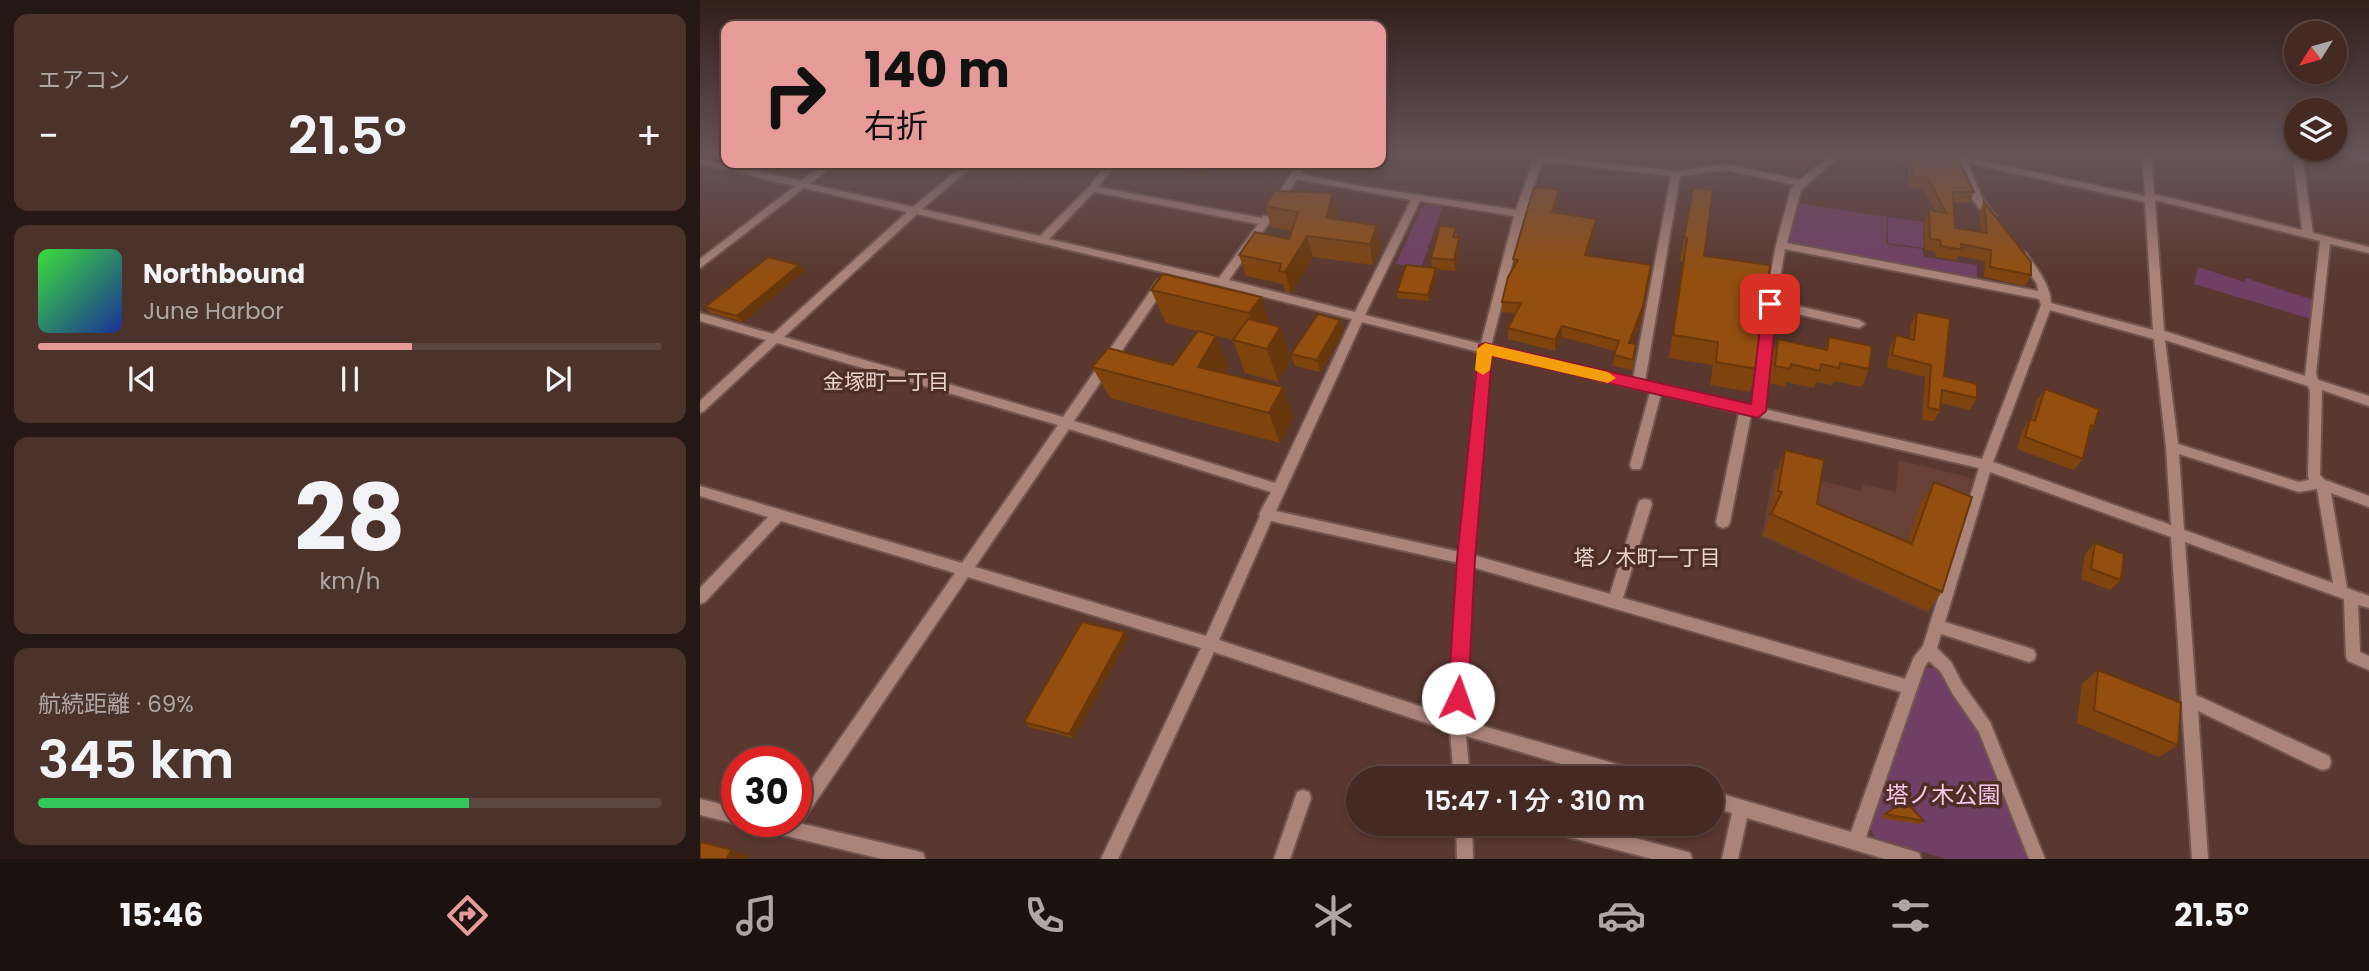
<!DOCTYPE html>
<html lang="ja">
<head>
<meta charset="utf-8">
<style>
	:root { --surface:#442a23; --page:#4b322b; --text:#f1f3f6; --muted:#afa7a6; --line:#5c4641; --accent:#e69b98 }
	body { margin:0; font-family:Poppins,"Noto Sans JP",sans-serif; background:var(--page); color:var(--text); height:100vh; display:flex; flex-direction:column; font-size:26px; white-space:nowrap }
	* { box-sizing:border-box; margin:0 }
	p { font-size:23px; color:var(--muted) }
	.icon { flex:none; width:38px; height:38px; fill:none; stroke:currentColor; stroke-width:2; stroke-linecap:round; stroke-linejoin:round }
	.map { position:relative; flex:1; overflow:hidden }
	.details { display:flex; flex-direction:column; gap:14px; padding:14px; background:#251713; width:700px }
	.details>* { flex:none }
	.guide { position:absolute; left:21px; top:21px; width:665px; height:147px; border-radius:14px; box-shadow:0 4px 10px #0003,0 0 0 2px var(--line); background:#e69b98; color:#111; overflow:hidden }
	.needle { width:46px; rotate:233deg }
	.fabs { position:absolute; left:1584px; top:21px; display:grid; gap:14px }
	.fabs a { display:grid; place-items:center; width:63px; height:63px; border-radius:50%; background:var(--surface); box-shadow:0 4px 10px #0003,0 0 0 2px var(--line); font-size:35px }
	.speed { position:absolute; left:21px; top:746px; display:flex; gap:14px; font-size:35px; font-weight:700; text-align:center }
	.speed>* { display:grid; place-content:center; width:91px; height:91px; border-radius:50%; background:var(--surface); box-shadow:0 4px 10px #0003,0 0 0 2px var(--line); line-height:1 }
	.speed .limit { border:10px solid #d22; background:#fff; color:#111 }
	.pin { position:absolute; display:grid; place-items:center; width:60px; height:60px; color:#fff; margin:-30px; border-radius:14px; box-shadow:0 4px 10px #0006 }
	.me { position:absolute; width:77px; margin:-38px; rotate:3deg; stroke-linejoin:round; filter:drop-shadow(0 0 5px #0008) }
	.turn { display:flex; align-items:center; gap:24px; height:147px; padding:0 28px; font-size:32px }
	.turn .icon { width:91px; height:91px; stroke-width:2.5 }
	.turn b { display:block; font-size:49px; line-height:60px }
	.big { font-size:52px; font-weight:600; line-height:1.1 }
	.details .card { flex:1; display:flex; flex-direction:column; justify-content:center; gap:10px; min-width:0; padding:0 24px; border-radius:14px; background:var(--page) }
	.details .dial { align-items:center; gap:0 }
	.dial b { font-size:91px; line-height:1 }
	.song { display:flex; align-items:center; gap:21px }
	.cover { width:84px; height:84px; border-radius:10px; background:linear-gradient(135deg,hsl(120 70% 55%),hsl(230 70% 35%)) }
	.played { height:7px; border-radius:4px; background:linear-gradient(90deg,var(--accent) 60%,var(--line) 60%) }
	.keys { display:flex; justify-content:space-around; direction:ltr }
	.heat { display:flex; justify-content:space-between; align-items:center; font-size:38px; direction:ltr }
	.charge { height:10px; border-radius:5px; background:linear-gradient(90deg,#34c759 69%,var(--line) 0) }
	.trip { position:absolute; left:646px; top:766px; width:378px; height:70px; border-radius:35px; background:var(--surface); box-shadow:0 4px 10px #0003,0 0 0 2px var(--line); font-weight:600; line-height:70px; text-align:center }
	.tabs { display:flex; height:112px; justify-content:space-around; align-items:center; background:#1b110e; color:var(--muted) }
	.tabs .icon { width:49px; height:49px }
	.tabs .active { color:var(--accent) }
	.tabs b { font-size:32px; color:var(--text) }
	main { display:flex; flex:1; min-height:0 }
	.map>svg:first-child { display:block }
	.built { fill:#694035 }
	.green { fill:#713f66 }
	.lines { fill:none; stroke-linecap:round; stroke-linejoin:round }
	.minor-casing { stroke:#71554e; stroke-width:4 }
	.major-casing { stroke:#71554e; stroke-width:3 }
	.minor { fill:#ab8479; fill-rule:evenodd }
	.major { fill:#928ac0; fill-rule:evenodd }
	.wall { fill:#7f440e }
	.shaded-wall { fill:#68370b }
	.building { fill:#944f10; stroke:#68370b; stroke-width:2 }
	.route { fill:#e11d48; stroke:#92132f; stroke-width:2 }
	.slow { fill:#f59e0b }
	.labels { text-anchor:middle; dominant-baseline:central; stroke-width:7; stroke-linejoin:round; paint-order:stroke }
	.neighbourhood-label { font-size:21px; fill:#e8d3cd; stroke:#4f2e25 }
	.near-park-label { font-size:23px; fill:#f8c9eb; stroke:#4f2e25 }
</style>
</head>
<body>
<main>
<section class="details">
<div class="card"><p>エアコン</p>
<div class="heat"><a>−</a><b class="big">21.5°</b><a>+</a></div>
</div>
<div class="card">
<div class="song"><i class="cover"></i><div><b>Northbound</b><p>June Harbor</p></div></div>
<div class="played"></div>
<div class="keys"><svg class="icon" aria-label="previous" viewBox="0 0 24 24"><path d="M18 5L8 12l10 7zM5 5v14"/></svg><svg class="icon" aria-label="pause" viewBox="0 0 24 24"><path d="M8 5v14M16 5v14"/></svg><svg class="icon" aria-label="next" viewBox="0 0 24 24"><path d="M6 5l10 7-10 7zM19 5v14"/></svg></div>
</div>
<div class="card dial"><b>28</b><p>km/h</p></div>
<div class="card"><p>航続距離 · 69%</p><b class="big">345 km</b><div class="charge"></div></div>
</section>
<div class="map">
<svg width="1669" height="859" viewBox="0 0 1669 859">
	<rect width="100%" height="100%" fill="#5a382f"/>
	<path class="built" d="M 1199,460 L 1268,477 L 1272,481 L 1229,614 L 1062,536 L 1074,469 L 1161,491 L 1162,484 L 1196,492 Z"/>
	<g class="green">
		<path d="M 1096,203 L 1187,217 L 1186,244 L 1222,249 L 1224,257 L 1277,265 L 1277,279 L 1094,245 L 1086,240 Z"/>
		<path d="M 728,204 L 743,206 L 721,268 L 696,264 L 722,206 Z"/>
		<path d="M 1188,217 L 1223,222 L 1224,248 L 1188,243 Z"/>
		<path d="M 1498,267 L 1544,282 L 1546,278 L 1613,300 L 1611,319 L 1494,284 Z"/>
		<path d="M 1226,667 L 1241,670 L 1278,724 L 1332,859 L 1245,859 L 1175,837 L 1169,827 Z"/>
	</g>
	<g class="lines">
		<g class="minor-casing">
			<g id="minor">
				<path d="M 835,155 L 976,171 L 1026,164 L 1100,180 L 1131,155 L 1140,155 L 1101,190 L 1087,243 L 1338,291 L 1337,284 L 1317,255 L 1322,252 L 1326,253 C 1337,269 1350,284 1351,303 L 1453,330 L 1445,202 L 1268,163 L 1282,198 L 1296,216 L 1291,219 L 1287,218 L 1272,199 L 1256,155 L 1264,155 L 1265,157 L 1445,196 L 1442,155 L 1451,155 L 1454,194 L 1602,230 L 1593,155 L 1602,155 L 1613,233 L 1669,247 L 1669,253 L 1630,244 L 1616,373 L 1618,380 L 1669,396 L 1669,406 L 1622,390 L 1620,475 L 1625,480 L 1669,496 L 1669,507 L 1631,493 L 1647,588 L 1669,596 L 1669,608 L 1658,605 L 1660,652 L 1669,656 L 1669,670 L 1648,661 L 1646,656 L 1644,599 L 1485,542 L 1496,695 L 1629,756 L 1631,762 L 1629,768 L 1623,770 L 1617,768 L 1498,711 L 1508,859 L 1492,859 L 1471,537 L 1290,472 L 1245,622 L 1329,648 L 1334,650 L 1336,655 L 1334,660 L 1329,662 L 1241,634 L 1237,648 L 1251,662 L 1262,683 L 1290,722 L 1345,859 L 1329,859 L 1279,732 L 1252,693 L 1241,672 L 1229,661 L 1225,666 L 1166,837 L 1213,851 L 1219,853 L 1221,859 L 1185,859 L 1047,818 L 1038,859 L 1022,859 L 1032,813 L 1012,807 L 1012,791 L 1151,832 L 1201,692 L 772,567 L 765,721 L 941,771 L 947,773 L 949,779 L 913,779 L 766,736 L 770,779 L 754,779 L 750,731 L 514,652 L 418,859 L 401,859 L 501,648 L 268,577 L 102,822 L 99,823 L 217,851 L 223,853 L 225,859 L 182,859 L 50,827 L 48,821 L 96,821 L 96,802 L 255,573 L 81,521 L 5,602 L 0,604 L 0,588 L 68,517 L 0,496 L 0,486 L 262,563 L 358,425 L 77,343 L 4,411 L 0,413 L 0,401 L 66,340 L 0,321 L 0,313 L 73,334 L 207,212 L 104,188 L 0,268 L 0,259 L 95,186 L 0,164 L 0,158 L 101,181 L 125,163 L 136,163 L 110,184 L 213,207 L 266,163 L 276,163 L 222,209 L 340,236 L 389,187 L 407,163 L 417,163 L 398,187 L 562,218 L 563,216 L 571,216 L 571,220 L 529,280 L 655,312 L 711,200 L 597,179 L 580,205 L 574,205 L 572,203 L 598,163 L 608,163 L 601,174 L 654,185 L 816,210 ZM 842,161 L 971,176 L 933,379 L 791,346 L 825,214 ZM 1026,170 L 1095,185 L 1091,189 L 1076,245 L 1065,304 L 1053,406 L 945,381 L 980,176 ZM 394,192 L 558,224 L 519,278 L 349,239 ZM 1455,200 L 1620,241 L 1605,376 L 1464,331 ZM 720,201 L 814,216 L 781,344 L 665,315 ZM 217,214 L 522,286 L 652,319 L 575,483 L 374,421 L 466,286 L 467,283 L 466,280 L 458,280 L 363,417 L 84,337 ZM 1085,249 L 1339,299 L 1341,305 L 1282,459 L 1064,409 L 1075,309 L 1159,328 L 1165,324 L 1159,320 L 1076,301 ZM 1350,310 L 1454,339 L 1466,447 L 1471,525 L 1293,462 ZM 662,322 L 779,352 L 760,552 L 576,511 ZM 1465,340 L 1608,386 L 1610,391 L 1608,476 L 1609,480 L 1599,482 L 1478,444 ZM 790,354 L 950,392 L 930,465 L 932,469 L 940,469 L 942,465 L 961,394 L 1039,413 L 1016,522 L 1018,526 L 1023,528 L 1028,526 L 1030,522 L 1051,415 L 1279,468 L 1223,646 L 1214,657 L 1205,679 L 923,598 L 952,504 L 950,500 L 945,499 L 940,500 L 938,504 L 910,594 L 773,555 ZM 369,429 L 571,492 L 559,514 L 560,516 L 506,636 L 275,567 ZM 1479,454 L 1599,492 L 1617,489 L 1633,583 L 1484,530 ZM 571,521 L 759,563 L 750,716 L 519,640 Z"/>
				<path d="M 603,790 L 609,792 L 611,798 L 590,859 L 574,859 L 597,792 Z"/>
				<path d="M 0,799 L 37,808 L 37,821 L 43,822 L 37,824 L 0,815 Z"/>
				<path d="M 756,824 L 772,824 L 773,859 L 757,859 Z"/>
				<path d="M 841,824 L 882,824 L 984,851 L 990,853 L 992,859 L 952,859 L 849,832 L 843,830 Z"/>
			</g>
		</g>
		<g class="major-casing">
			<path id="major" d="M 1650,155 L 1669,155 L 1669,161 L 1652,158 Z"/>
		</g>
		<use href="#minor" class="minor"/>
		<use href="#major" class="major"/>
	</g>
	<g class="wall">
		<path d="M 1088,155 L 1114,155 L 1106,171 L 1086,166 Z"/>
		<path d="M 1171,155 L 1256,155 L 1274,192 L 1269,203 L 1253,203 L 1255,228 L 1281,232 L 1279,212 L 1284,202 L 1331,275 L 1325,286 L 1284,277 L 1285,261 L 1259,256 L 1256,260 L 1236,257 L 1235,251 L 1225,250 L 1224,221 L 1229,210 L 1235,211 L 1223,189 L 1208,186 L 1208,162 L 1171,157 Z"/>
		<path d="M 56,163 L 115,163 L 116,164 L 100,176 Z"/>
		<path d="M 478,163 L 518,163 L 509,175 L 483,175 Z"/>
		<path d="M 993,188 L 1004,256 L 1057,369 L 1050,392 L 1010,385 L 1013,365 L 969,358 L 983,261 L 980,261 Z"/>
		<path d="M 859,190 L 859,201 L 855,213 L 896,230 L 888,256 L 950,276 L 942,317 L 932,343 L 935,355 L 932,370 L 913,366 L 915,351 L 862,337 L 855,351 L 808,339 L 808,328 L 816,313 L 802,312 L 802,302 L 813,268 L 813,259 Z"/>
		<path d="M 633,193 L 638,214 L 636,219 L 677,225 L 681,246 L 673,265 L 613,257 L 591,293 L 585,291 L 583,284 L 546,276 L 539,255 L 589,239 L 592,231 L 571,227 L 565,206 Z"/>
		<path d="M 756,227 L 757,237 L 760,248 L 755,271 L 736,269 L 737,274 L 729,301 L 698,298 L 697,292 L 732,267 L 731,258 Z"/>
		<path d="M 99,265 L 104,271 L 43,322 L 11,313 L 5,307 Z"/>
		<path d="M 451,290 L 561,297 L 569,324 L 580,327 L 591,360 L 578,382 L 545,373 L 533,340 L 506,333 L 516,336 L 528,367 L 525,373 L 583,387 L 593,418 L 580,443 L 410,398 L 392,367 L 473,365 L 498,331 L 466,323 Z"/>
		<path d="M 1217,312 L 1244,376 L 1277,398 L 1270,410 L 1241,403 L 1240,410 L 1234,421 L 1222,420 L 1225,377 L 1187,367 L 1190,347 L 1196,335 L 1210,339 L 1211,324 Z"/>
		<path d="M 640,320 L 643,332 L 620,372 L 595,366 L 591,354 Z"/>
		<path d="M 1129,337 L 1169,369 L 1162,387 L 1134,381 L 1132,385 L 1116,382 L 1114,388 L 1086,382 L 1085,387 L 1069,383 L 1072,357 L 1078,339 L 1124,350 Z"/>
		<path d="M 1345,389 L 1394,427 L 1389,434 L 1383,459 L 1374,470 L 1317,449 L 1322,431 L 1330,419 L 1331,420 L 1337,400 Z"/>
		<path d="M 1085,450 L 1117,504 L 1207,542 L 1221,503 L 1234,482 L 1242,592 L 1228,611 L 1063,535 L 1072,513 L 1070,512 L 1077,472 Z"/>
		<path d="M 1395,543 L 1421,580 L 1410,590 L 1381,579 L 1385,554 Z"/>
		<path d="M 429,637 L 374,738 L 329,727 L 324,722 Z"/>
		<path d="M 1398,670 L 1478,745 L 1459,757 L 1377,723 L 1382,684 Z"/>
		<path d="M 1185,814 L 1224,821 L 1220,824 L 1181,818 Z"/>
	</g>
	<g class="shaded-wall">
		<path d="M 1112,155 L 1114,155 L 1106,171 L 1110,159 Z"/>
		<path d="M 93,163 L 115,163 L 116,164 L 100,176 L 91,164 Z"/>
		<path d="M 505,163 L 518,163 L 509,175 Z"/>
		<path d="M 859,190 L 859,201 L 852,223 L 852,212 Z"/>
		<path d="M 633,193 L 638,214 L 631,239 L 626,218 Z"/>
		<path d="M 896,219 L 896,230 L 884,266 L 885,255 Z"/>
		<path d="M 677,225 L 681,246 L 673,265 L 670,244 Z"/>
		<path d="M 607,236 L 613,257 L 591,293 L 585,272 Z"/>
		<path d="M 759,238 L 760,248 L 755,271 L 754,260 Z"/>
		<path d="M 99,265 L 104,271 L 43,322 L 37,316 Z"/>
		<path d="M 951,265 L 942,317 L 928,354 L 929,343 Z"/>
		<path d="M 736,268 L 737,274 L 729,301 L 728,295 Z"/>
		<path d="M 561,297 L 571,330 L 561,347 L 549,313 Z"/>
		<path d="M 640,320 L 643,332 L 620,372 L 617,360 Z"/>
		<path d="M 862,326 L 862,337 L 855,351 L 855,340 Z"/>
		<path d="M 580,327 L 591,360 L 578,382 L 567,349 Z"/>
		<path d="M 516,336 L 528,367 L 511,397 L 498,367 Z"/>
		<path d="M 583,387 L 593,418 L 580,443 L 569,413 Z"/>
		<path d="M 425,632 L 429,637 L 374,738 L 369,734 Z"/>
		<path d="M 32,850 L 50,856 L 48,859 L 26,859 Z"/>
	</g>
	<g class="building">
		<path d="M 1093,155 L 1112,155 L 1110,159 Z"/>
		<path d="M 1212,155 L 1256,155 L 1274,192 L 1253,192 L 1255,228 L 1287,233 L 1284,202 L 1331,262 L 1331,275 L 1290,267 L 1291,250 L 1261,244 L 1262,250 L 1241,246 L 1240,240 L 1230,239 L 1229,210 L 1246,213 L 1228,178 L 1212,176 Z"/>
		<path d="M 834,187 L 859,190 L 852,212 L 896,219 L 885,255 L 951,265 L 943,306 L 929,343 L 936,344 L 933,360 L 914,355 L 919,341 L 862,326 L 855,340 L 808,328 L 821,303 L 802,302 L 808,277 L 818,260 L 813,259 Z"/>
		<path d="M 993,188 L 1013,190 L 1004,256 L 1070,265 L 1057,369 L 1016,362 L 1018,342 L 973,335 L 987,238 L 984,237 Z"/>
		<path d="M 575,191 L 633,193 L 626,218 L 677,225 L 670,244 L 607,236 L 585,272 L 579,271 L 581,264 L 539,255 L 555,232 L 589,239 L 598,212 L 565,206 Z"/>
		<path d="M 740,226 L 756,227 L 753,237 L 759,238 L 754,260 L 731,258 Z"/>
		<path d="M 68,257 L 99,265 L 37,316 L 5,307 Z"/>
		<path d="M 706,265 L 736,268 L 728,295 L 697,292 Z"/>
		<path d="M 463,274 L 561,297 L 549,313 L 451,290 Z"/>
		<path d="M 1217,312 L 1250,319 L 1244,376 L 1277,384 L 1277,398 L 1242,390 L 1240,410 L 1228,408 L 1231,365 L 1192,355 L 1196,335 L 1214,340 Z"/>
		<path d="M 618,314 L 640,320 L 617,360 L 591,354 Z"/>
		<path d="M 548,319 L 580,327 L 567,349 L 533,340 Z"/>
		<path d="M 498,331 L 516,336 L 498,367 L 583,387 L 569,413 L 392,367 L 408,348 L 473,365 Z"/>
		<path d="M 1129,337 L 1172,346 L 1169,369 L 1140,363 L 1139,368 L 1121,364 L 1120,371 L 1091,364 L 1090,369 L 1075,366 L 1078,339 L 1127,350 Z"/>
		<path d="M 1345,389 L 1399,409 L 1394,427 L 1391,425 L 1383,459 L 1325,437 L 1330,419 L 1335,421 Z"/>
		<path d="M 1085,450 L 1124,460 L 1117,504 L 1212,544 L 1234,482 L 1272,497 L 1242,592 L 1071,514 L 1082,492 L 1078,491 Z"/>
		<path d="M 1395,543 L 1424,554 L 1421,580 L 1391,569 Z"/>
		<path d="M 382,622 L 425,632 L 369,734 L 324,722 Z"/>
		<path d="M 1398,670 L 1481,703 L 1478,745 L 1394,710 Z"/>
		<path d="M 1202,803 L 1209,805 L 1224,821 L 1185,814 Z"/>
		<path d="M 2,842 L 32,850 L 26,859 L 0,859 L 0,845 Z"/>
	</g>
	<linearGradient id="sky" x2="0" y2="1"><stop stop-color="#321f1a"/><stop offset="0.56" stop-color="#655358"/><stop offset="1" stop-color="#655358" stop-opacity="0"/></linearGradient>
	<rect width="1669" height="275" fill="url(#sky)"/>
	<path class="route" d="M 1070,299 L 1077,304 L 1066,411 L 1058,418 L 792,356 L 775,559 L 768,698 L 765,705 L 758,708 L 751,705 L 748,698 L 757,559 L 779,345 L 785,343 L 1051,404 L 1063,304 Z"/>
	<path class="slow" d="M 785,343 L 908,372 L 916,378 L 908,383 L 792,356 L 790,370 L 783,375 L 775,370 L 777,349 Z"/>
	<g class="labels">
		<g class="neighbourhood-label">
			<text x="186" y="381">金塚町一丁目</text>
			<text x="947" y="557">塔ノ木町一丁目</text>
		</g>
		<g class="near-park-label">
			<text x="1243" y="795">塔ノ木公園</text>
		</g>
	</g>
</svg>
<div class="fabs">
<a><svg class="needle" viewBox="-14 -14 28 28"><path d="M0-13l5 13h-10z" fill="#e53935"/><path d="M0 13l5-13h-10z" fill="#afa7a6"/></svg></a>
<a><svg class="icon" aria-label="layers" viewBox="0 0 24 24"><path d="M12 4l9 5-9 5-9-5zM3 14l9 5 9-5"/></svg></a>
</div>
<div class="speed"><div class="limit">30</div></div>
<div class="pin" style="left:1070px;top:304px;background:#d93025"><svg class="icon" aria-label="arrive" viewBox="0 0 24 24"><path d="M6 21V4h12l-3 4 3 4H6"/></svg></div>
<svg class="me" style="left:758px;top:698px" viewBox="-20 -20 40 40"><circle r="19" fill="#fff"/><path d="M0-13L10 11 0 6-10 11z" fill="#e11d48"/></svg>
<div class="trip">15:47 · 1 分 · 310 m</div>
<div class="guide">
<div class="turn"><svg class="icon" aria-label="right" viewBox="0 0 24 24"><path d="M7 20v-9h11M14 6l5 5-5 5"/></svg><div><b>140 m</b>右折</div></div>
</div>
</div>
</main>
<nav class="tabs">
<b>15:46</b>
<svg class="icon active" aria-label="directions" viewBox="0 0 24 24"><path d="M12 3l9 9-9 9-9-9zM9 14v-3h6M13 9l2 2-2 2"/></svg>
<svg class="icon" aria-label="music" viewBox="0 0 24 24"><path d="M9 18V5l10-2v13"/><circle cx="6" cy="18" r="3"/><circle cx="16" cy="16" r="3"/></svg>
<svg class="icon" aria-label="phone" viewBox="0 0 24 24"><path d="M5 4h4l2 5-3 2q2 4 5 5l2-3 5 2v4C11 20 4 13 5 4z"/></svg>
<svg class="icon" aria-label="climate" viewBox="0 0 24 24"><path d="M12 3v18M4 7l16 10M4 17L20 7"/></svg>
<svg class="icon" aria-label="car" viewBox="0 0 24 24"><path d="M5 17H2v-5l4-1 3-4h7l3 4 3 1v5h-3M9 17h6M6 11h13"/><circle cx="7" cy="17" r="2"/><circle cx="17" cy="17" r="2"/></svg>
<svg class="icon" aria-label="filters" viewBox="0 0 24 24"><path d="M4 7h16M4 17h16"/><circle cx="9" cy="7" r="2"/><circle cx="15" cy="17" r="2"/></svg>
<b>21.5°</b>
</nav>
</body>
</html>
